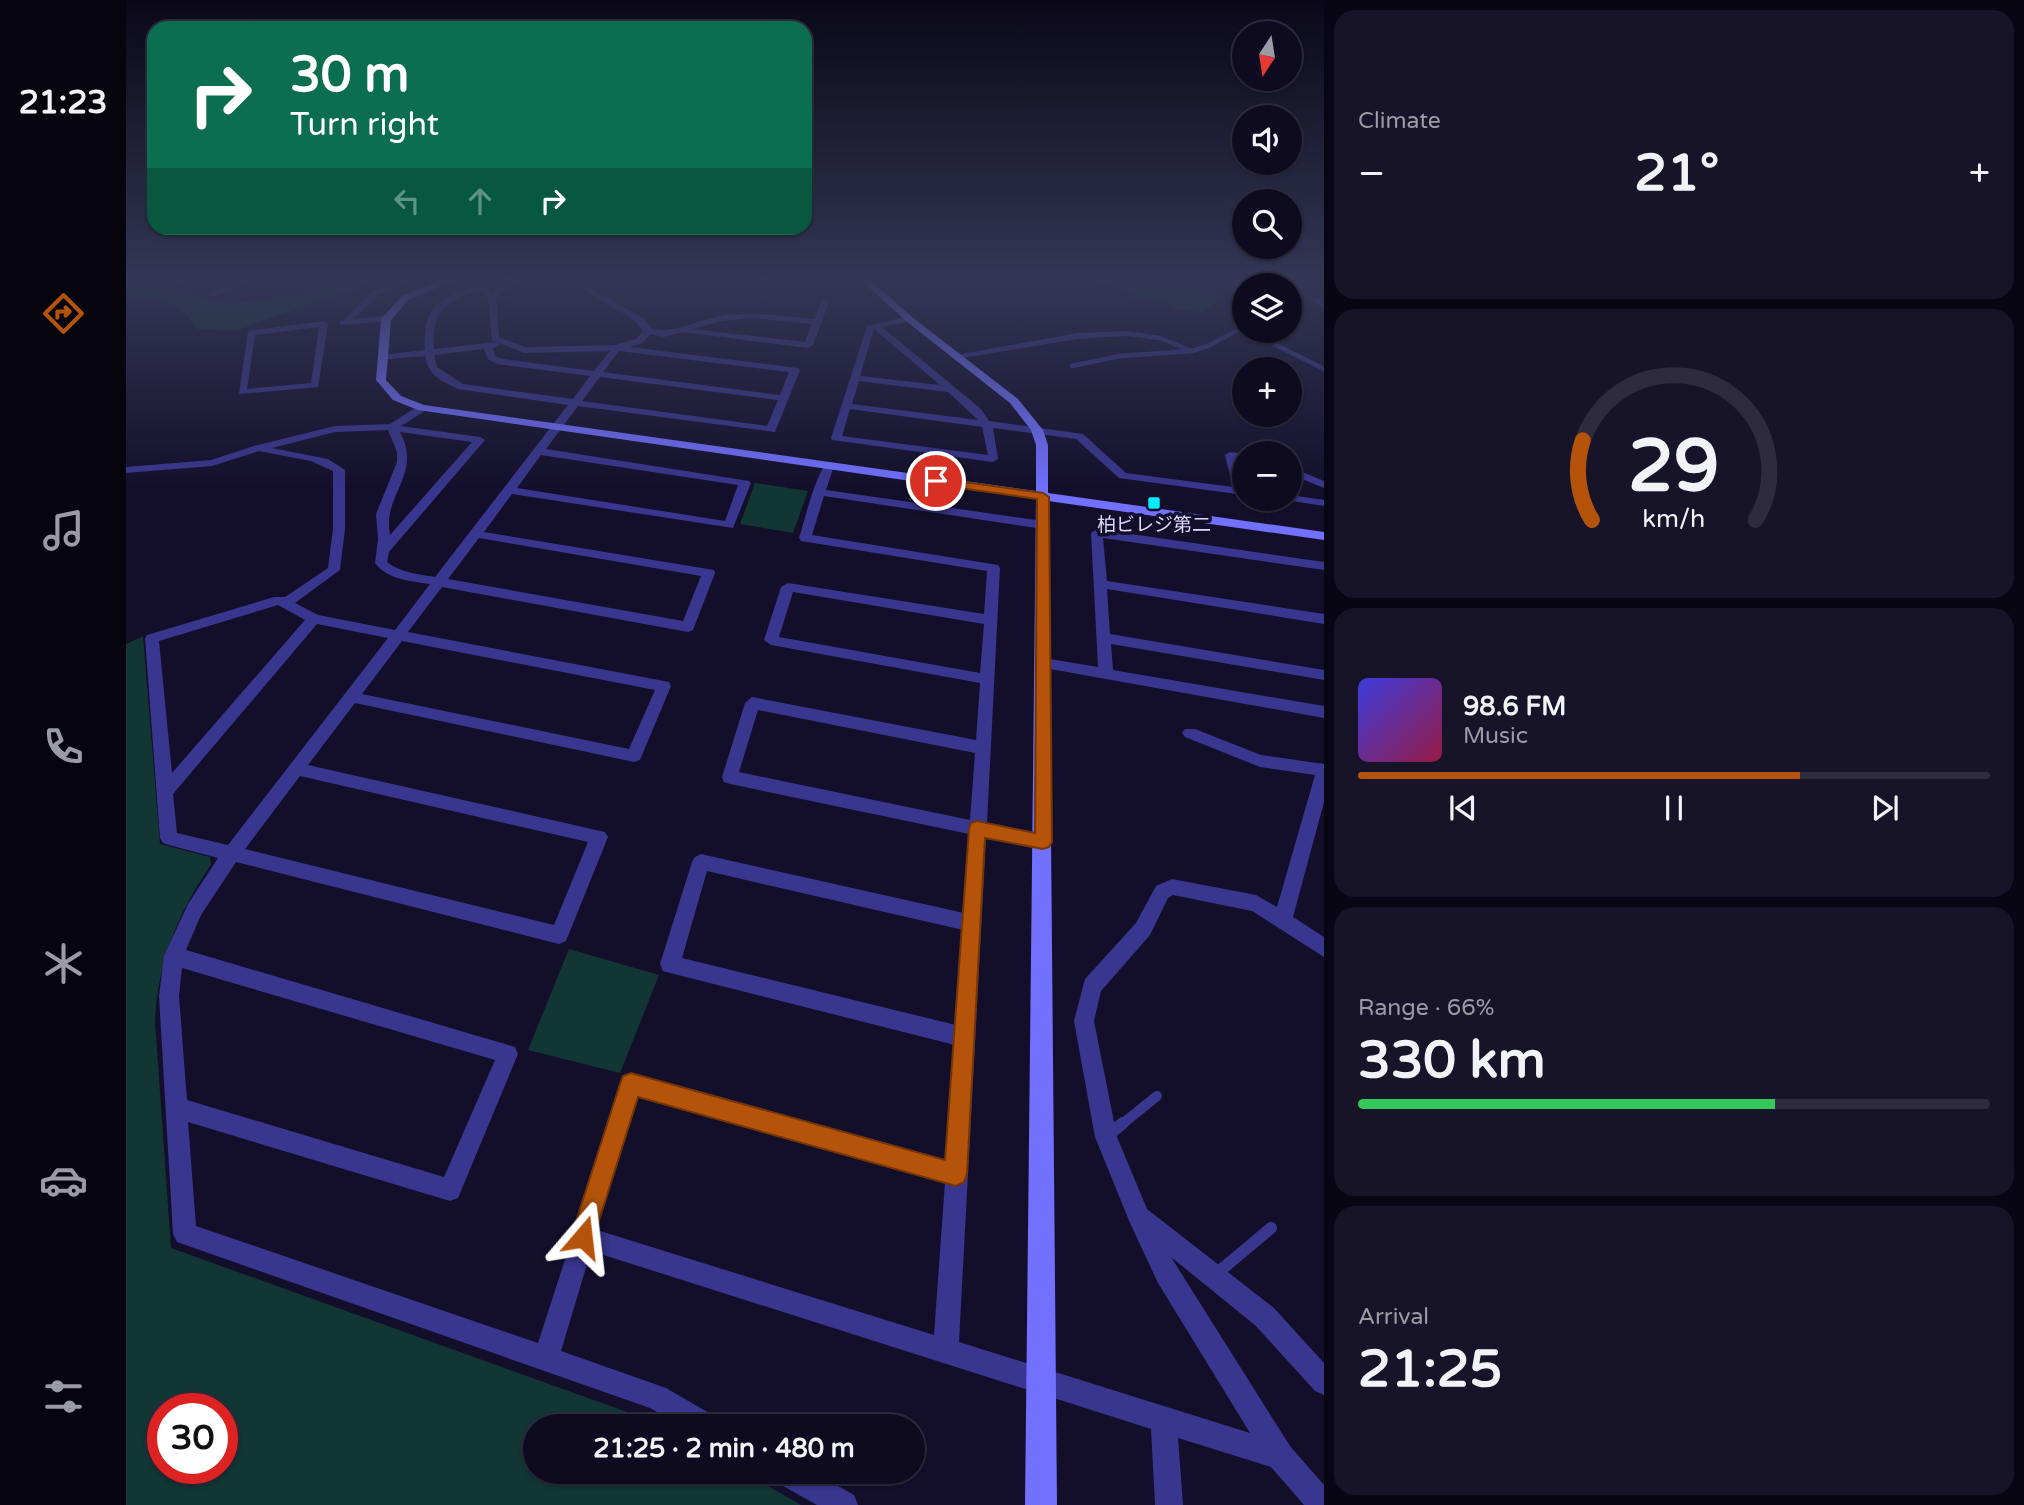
<!DOCTYPE html>
<html lang="en">
<head>
<meta charset="utf-8">
<style>
	:root { --surface:#0e0b20; --page:#171429; --text:#f1f3f6; --muted:#9b9ba5; --line:#2e2b3e; --accent:#b45309 }
	body { margin:0; font-family:"Varela Round","Noto Sans JP",sans-serif; background:var(--page); color:var(--text); height:100vh; display:flex; flex-direction:column; font-size:26px; white-space:nowrap }
	* { box-sizing:border-box; margin:0 }
	p { font-size:23px; color:var(--muted) }
	.icon { flex:none; width:38px; height:38px; fill:none; stroke:currentColor; stroke-width:2; stroke-linecap:round; stroke-linejoin:round }
	.map { position:relative; flex:1; overflow:hidden }
	.details { display:flex; flex-direction:column; gap:10px; padding:10px; background:#080612; width:700px }
	.details>* { flex:none }
	.hud { position:absolute; left:21px; top:21px; width:665px; height:214px; border-radius:21px; box-shadow:0 2px 5px #0004,0 0 0 2px var(--line); background:#0b6e4f; color:#fff; overflow:hidden }
	.needle { width:46px; rotate:192deg }
	.controls { position:absolute; left:1106px; top:21px; display:grid; gap:14px }
	.controls a { display:grid; place-items:center; width:70px; height:70px; border-radius:50%; background:var(--surface); box-shadow:0 2px 5px #0004,0 0 0 2px var(--line); font-size:35px }
	.speed { position:absolute; left:21px; top:1393px; display:flex; gap:14px; font-size:35px; font-weight:700; text-align:center }
	.speed>* { display:grid; place-content:center; width:91px; height:91px; border-radius:50%; background:var(--surface); box-shadow:0 2px 5px #0004,0 0 0 2px var(--line); line-height:1 }
	.speed .limit { border:10px solid #d22; background:#fff; color:#111 }
	.pin { position:absolute; display:grid; place-items:center; width:60px; height:60px; color:#fff; margin:-30px; border:4px solid #fff; border-radius:50%; box-shadow:0 2px 7px #0007 }
	.me { position:absolute; width:77px; margin:-38px; rotate:17deg; stroke-linejoin:round; filter:drop-shadow(0 0 5px #0008) }
	.turn { display:flex; align-items:center; gap:24px; height:147px; padding:0 28px; font-size:32px }
	.turn .icon { width:91px; height:91px; stroke-width:2.5 }
	.turn b { display:block; font-size:49px; line-height:60px }
	.lanes { display:flex; align-items:center; height:66px; padding:0 28px; background:#0003; justify-content:center; gap:35px; direction:ltr }
	.lanes .off { opacity:.35 }
	.big { font-size:52px; font-weight:800; line-height:1.1 }
	.details .card { flex:1; display:flex; flex-direction:column; justify-content:center; gap:10px; min-width:0; padding:0 24px; border-radius:21px; background:var(--page) }
	.details .dial { align-items:center; gap:0 }
	.dial svg { height:182px; overflow:visible; fill:none; stroke:var(--line); stroke-width:7; stroke-linecap:round; text-anchor:middle }
	.dial text { fill:var(--text); stroke:none }
	.song { display:flex; align-items:center; gap:21px }
	.cover { width:84px; height:84px; border-radius:10px; background:linear-gradient(135deg,hsl(240 70% 55%),hsl(340 70% 35%)) }
	.played { height:7px; border-radius:4px; background:linear-gradient(90deg,var(--accent) 70%,var(--line) 70%) }
	.keys { display:flex; justify-content:space-around; direction:ltr }
	.heat { display:flex; justify-content:space-between; align-items:center; font-size:38px; direction:ltr }
	.charge { height:10px; border-radius:5px; background:linear-gradient(90deg,#34c759 66%,var(--line) 0) }
	.trip { position:absolute; left:397px; top:1414px; width:402px; height:70px; border-radius:35px; background:var(--surface); box-shadow:0 2px 5px #0004,0 0 0 2px var(--line); font-weight:800; line-height:70px; text-align:center }
	main { display:flex; flex:1; min-height:0 }
	.dock { display:flex; flex-direction:column; width:126px; justify-content:space-around; align-items:center; background:#06040d; color:var(--muted) }
	.dock .icon { width:49px; height:49px }
	.dock .on { color:var(--accent) }
	.dock b { font-size:32px; color:var(--text) }
	.map>svg:first-child { display:block }
	.green { fill:#113634; fill-rule:evenodd }
	.lines { fill:none; stroke-linecap:round; stroke-linejoin:round }
	.lane-far2 { stroke:#38368e; stroke-width:4.5 }
	.lane-far1 { stroke:#38368e; stroke-width:10 }
	.lane { stroke:#38368e; stroke-width:12 }
	.street { fill:#38368e; fill-rule:evenodd }
	.secondary { fill:#7170ff; fill-rule:evenodd }
	.route { fill:#b45309; stroke:#753606; stroke-width:2 }
	.poi-dot { fill:#05eaff; stroke:#130f2b; stroke-width:2.5 }
	.labels { text-anchor:middle; dominant-baseline:central; stroke-width:7; stroke-linejoin:round; paint-order:stroke }
	.far-poi-label { font-size:19px; fill:#ddd9ff; stroke:#130f2b }
</style>
</head>
<body>
<main>
<nav class="dock">
<b>21:23</b>
<svg class="icon on" aria-label="directions" viewBox="0 0 24 24"><path d="M12 3l9 9-9 9-9-9zM9 14v-3h6M13 9l2 2-2 2"/></svg>
<svg class="icon" aria-label="music" viewBox="0 0 24 24"><path d="M9 18V5l10-2v13"/><circle cx="6" cy="18" r="3"/><circle cx="16" cy="16" r="3"/></svg>
<svg class="icon" aria-label="phone" viewBox="0 0 24 24"><path d="M5 4h4l2 5-3 2q2 4 5 5l2-3 5 2v4C11 20 4 13 5 4z"/></svg>
<svg class="icon" aria-label="climate" viewBox="0 0 24 24"><path d="M12 3v18M4 7l16 10M4 17L20 7"/></svg>
<svg class="icon" aria-label="car" viewBox="0 0 24 24"><path d="M5 17H2v-5l4-1 3-4h7l3 4 3 1v5h-3M9 17h6M6 11h13"/><circle cx="7" cy="17" r="2"/><circle cx="17" cy="17" r="2"/></svg>
<svg class="icon" aria-label="filters" viewBox="0 0 24 24"><path d="M4 7h16M4 17h16"/><circle cx="9" cy="7" r="2"/><circle cx="15" cy="17" r="2"/></svg>
</nav>
<div class="map">
<svg width="1198" height="1505" viewBox="0 0 1198 1505">
	<rect width="100%" height="100%" fill="#130f2b"/>
	<g class="green">
		<path d="M 0,280 L 53,280 L 46,290 L 105,304 L 179,293 L 214,280 L 244,280 L 234,287 L 109,331 L 70,329 C 54,298 32,299 0,298 Z"/>
		<path d="M 967,280 L 1050,280 L 1101,296 L 1076,312 L 1055,310 L 1037,302 L 1009,298 L 1007,293 Z"/>
		<path d="M 629,483 L 682,491 L 667,533 L 614,524 Z"/>
		<path d="M 17,636 L 34,844 L 84,857 L 85,865 C 52,912 32,962 29,1021 L 45,1248 L 540,1426 L 410,1426 L 410,1472 L 618,1472 L 675,1505 L 0,1505 L 0,644 ZM 37,1409 L 96,1409 L 96,1468 L 37,1468 Z"/>
		<path d="M 443,949 L 533,975 L 494,1073 L 402,1050 Z"/>
	</g>
	<g class="lines">
		<g class="lane-far2">
			<path d="M 1106,284 L 1115,309 L 1118,328"/>
			<path d="M 1122,331 L 1198,369"/>
			<path d="M 998,333 L 1034,338 L 1063,350"/>
			<path d="M 946,366 L 994,356 L 1066,351 L 1084,345 L 1117,327"/>
		</g>
		<path class="lane-far1" d="M 995,1125 L 1031,1096"/>
		<g class="lane">
			<path d="M 982,1135 L 997,1123"/>
			<path d="M 1090,1274 L 1145,1228"/>
		</g>
		<g class="street">
			<path d="M 114,280 L 125,280 L 87,297 L 80,295 Z"/>
			<path d="M 270,280 L 280,280 L 250,297 L 228,319 L 260,316 L 263,317 L 263,321 L 214,325 L 214,321 L 218,320 L 244,293 Z"/>
			<path d="M 340,280 L 349,280 L 366,293 C 376,283 386,280 400,280 L 380,289 L 370,298 L 373,337 L 399,347 L 490,345 L 510,339 L 517,331 C 505,310 474,306 458,288 L 465,280 L 473,280 L 466,288 L 471,292 L 519,319 L 525,329 C 551,334 575,318 600,315 C 630,312 658,316 688,319 L 696,300 L 703,302 L 687,345 L 682,348 L 556,332 L 538,337 L 524,334 L 516,343 L 504,347 L 672,368 L 674,370 L 649,432 L 452,406 L 420,449 L 623,481 L 625,483 L 607,528 L 386,494 L 358,532 L 588,570 L 589,573 L 567,630 L 562,632 L 316,587 L 282,632 L 543,682 L 545,686 L 514,760 L 508,762 L 229,703 L 182,765 L 479,832 L 482,837 L 440,941 L 433,944 L 110,862 L 75,915 L 60,950 L 389,1047 L 392,1054 L 332,1198 L 324,1201 L 62,1122 L 70,1226 L 412,1343 L 498,1077 L 505,1073 L 821,1160 L 829,1045 L 544,973 L 537,971 L 534,964 L 566,862 L 569,857 L 575,854 L 838,913 L 843,834 L 604,784 L 598,782 L 596,777 L 619,703 L 626,697 L 850,740 L 854,683 L 645,645 L 638,640 L 655,587 L 662,583 L 858,614 L 861,571 L 675,541 L 673,538 C 678,523 691,468 702,463 L 708,466 L 700,490 L 917,521 L 923,525 L 917,529 L 698,496 L 686,535 L 872,565 L 874,568 L 861,823 L 917,835 L 923,837 L 926,842 L 923,847 L 917,849 L 860,837 L 833,1342 L 1124,1433 L 1032,1283 L 1004,1223 L 969,1137 L 948,1021 L 959,979 L 1010,923 L 1030,886 L 1046,879 L 1130,895 L 1151,907 L 1189,775 L 1134,767 L 1059,737 L 1056,733 L 1059,729 L 1069,729 L 1135,755 L 1198,764 L 1198,802 L 1167,917 L 1198,937 L 1198,957 L 1126,911 L 1047,895 L 1042,898 L 1024,935 L 975,991 L 968,1021 L 991,1137 L 1021,1209 L 1148,1308 L 1198,1363 L 1198,1395 L 1189,1391 L 1130,1326 L 1045,1257 L 1164,1446 L 1198,1485 L 1198,1505 L 1178,1505 L 1145,1467 L 1052,1438 L 1057,1505 L 1029,1505 L 1025,1429 L 465,1251 L 435,1351 L 540,1388 L 590,1417 L 594,1426 L 556,1426 L 524,1408 L 51,1242 L 47,1234 L 33,996 L 38,956 L 62,904 L 92,858 L 43,845 L 37,843 L 34,838 L 19,638 L 21,635 L 148,597 L 159,597 L 202,568 L 207,529 L 207,471 L 185,461 L 133,451 L 86,466 L 0,473 L 0,467 L 85,460 L 128,446 L 209,426 L 264,424 L 292,406 L 300,406 L 300,410 L 275,426 L 354,437 L 359,440 L 263,552 L 261,562 C 275,573 292,574 309,577 L 442,405 L 332,389 C 314,380 303,376 299,356 L 253,360 L 253,356 L 256,355 L 299,350 C 296,310 311,299 347,286 ZM 352,290 L 362,298 L 366,340 L 398,353 L 484,351 L 468,371 L 376,359 L 369,356 L 367,348 L 375,345 L 370,342 L 308,349 C 305,312 318,302 352,290 ZM 626,318 L 686,324 L 679,342 L 566,329 L 596,321 ZM 358,349 L 362,359 L 371,364 L 464,376 L 447,399 L 337,384 L 311,367 L 308,355 ZM 493,351 L 663,372 L 654,395 L 477,372 ZM 474,377 L 652,400 L 641,426 L 456,401 ZM 262,430 L 271,452 L 271,462 L 250,514 L 252,539 L 249,563 C 262,580 284,581 304,584 L 269,630 L 192,615 L 169,603 L 214,570 L 219,529 L 219,470 L 202,459 L 146,448 L 209,432 ZM 274,432 L 346,442 L 264,535 C 256,493 297,476 274,432 ZM 415,455 L 612,485 L 599,521 L 391,488 ZM 353,538 L 575,576 L 557,621 L 322,579 ZM 667,592 L 858,624 L 854,673 L 653,637 ZM 152,605 L 179,620 L 46,773 L 33,641 ZM 191,624 L 262,638 L 102,845 L 51,833 L 47,794 ZM 276,641 L 529,690 L 503,749 L 236,694 ZM 632,710 L 849,753 L 844,820 L 613,772 ZM 174,776 L 462,842 L 428,925 L 119,849 ZM 581,871 L 837,930 L 830,1025 L 556,958 ZM 56,968 L 369,1060 L 318,1177 L 61,1100 L 53,996 ZM 512,1096 L 819,1182 L 808,1335 L 471,1230 Z"/>
			<path d="M 1105,280 L 1113,280 L 1106,286 L 1102,284 Z"/>
			<path d="M 1198,295 L 1198,307 L 1189,303 L 1189,299 Z"/>
			<path d="M 783,316 L 786,317 L 786,321 L 756,327 L 855,409 L 863,421 L 957,434 L 1000,473 L 1107,487 L 1099,455 L 1104,452 L 1118,454 L 1118,460 L 1111,459 L 1118,495 L 993,478 L 950,439 L 867,428 L 872,459 L 867,462 L 706,440 L 705,438 L 741,326 ZM 748,329 L 814,385 L 734,376 ZM 733,381 L 822,392 L 852,420 L 726,404 ZM 724,409 L 856,427 L 862,455 L 716,436 Z"/>
			<path d="M 198,321 L 202,324 L 192,387 L 113,394 L 122,331 ZM 193,327 L 185,383 L 121,389 L 129,335 Z"/>
			<path d="M 1001,331 L 1002,333 L 998,336 L 951,339 L 830,359 L 825,356 L 951,333 Z"/>
			<path d="M 1164,467 L 1198,481 L 1198,488 L 1164,474 Z"/>
			<path d="M 1164,495 L 1198,500 L 1198,506 L 1160,500 L 1159,499 L 1164,499 Z"/>
			<path d="M 971,529 L 1198,562 L 1198,570 L 977,538 L 981,581 L 1198,614 L 1198,624 L 981,589 L 984,634 L 1198,670 L 1198,680 L 985,644 L 987,670 L 1198,706 L 1198,718 L 913,667 L 911,663 L 913,659 L 918,658 L 972,667 L 965,533 Z"/>
			<path d="M 646,1472 L 687,1472 L 728,1495 L 732,1505 L 691,1505 L 650,1482 Z"/>
		</g>
		<path class="secondary" d="M 317,280 L 329,280 L 282,300 L 265,320 L 260,380 L 275,396 L 298,405 L 910,491 L 910,445 L 905,430 L 884,403 L 780,321 L 735,280 L 744,280 L 786,317 L 892,399 L 917,430 L 922,445 L 922,493 L 1198,532 L 1198,540 L 922,501 L 931,1505 L 899,1505 L 910,499 L 292,410 L 267,400 L 250,380 L 255,319 L 276,296 Z"/>
	</g>
	<linearGradient id="sky" x2="0" y2="1"><stop stop-color="#0a0818"/><stop offset="0.57" stop-color="#333755"/><stop offset="1" stop-color="#333755" stop-opacity="0"/></linearGradient>
	<rect width="1198" height="491" fill="url(#sky)"/>
	<path class="route" d="M 810,478 L 917,493 L 923,497 L 926,842 L 923,847 L 917,849 L 859,838 L 841,1174 L 838,1182 L 830,1186 L 512,1097 L 465,1246 L 457,1249 L 448,1246 L 445,1237 L 494,1084 L 497,1076 L 505,1073 L 819,1160 L 843,829 L 845,823 L 851,821 L 909,833 L 911,499 L 806,484 L 804,481 Z"/>
	<rect class="poi-dot" x="1021" y="496" width="14" height="14" rx="3.5"/>
	<g class="labels">
		<g class="far-poi-label">
			<text x="1028" y="525">柏ビレジ第二</text>
		</g>
	</g>
</svg>
<div class="controls">
<a><svg class="needle" viewBox="-14 -14 28 28"><path d="M0-13l5 13h-10z" fill="#e53935"/><path d="M0 13l5-13h-10z" fill="#9b9ba5"/></svg></a>
<a><svg class="icon" aria-label="sound" viewBox="0 0 24 24"><path d="M4 9h4l5-4v14l-5-4H4zM17 9q2 3 0 6"/></svg></a>
<a><svg class="icon" aria-label="search" viewBox="0 0 24 24"><circle cx="10" cy="10" r="6"/><path d="M15 15l6 6"/></svg></a>
<a><svg class="icon" aria-label="layers" viewBox="0 0 24 24"><path d="M12 4l9 5-9 5-9-5zM3 14l9 5 9-5"/></svg></a>
<a>+</a>
<a>−</a>
</div>
<div class="speed"><div class="limit">30</div></div>
<div class="pin" style="left:810px;top:481px;background:#d93025"><svg class="icon" aria-label="arrive" viewBox="0 0 24 24"><path d="M6 21V4h12l-3 4 3 4H6"/></svg></div>
<svg class="me" style="left:457px;top:1237px" viewBox="-20 -20 40 40"><path d="M0-17L14 15 0 8-14 15z" fill="#b45309" stroke="#fff" stroke-width="4"/></svg>
<div class="trip">21:25 · 2 min · 480 m</div>
<div class="hud">
<div class="turn"><svg class="icon" aria-label="right" viewBox="0 0 24 24"><path d="M7 20v-9h11M14 6l5 5-5 5"/></svg><div><b>30 m</b>Turn right</div></div>
<div class="lanes"><svg class="icon off" aria-label="left" viewBox="0 0 24 24"><path d="M17 20v-9H6M10 6l-5 5 5 5"/></svg><svg class="icon off" aria-label="ahead" viewBox="0 0 24 24"><path d="M12 20V5M6 11l6-6 6 6"/></svg><svg class="icon" aria-label="right" viewBox="0 0 24 24"><path d="M7 20v-9h11M14 6l5 5-5 5"/></svg></div>
</div>
</div>
<section class="details">
<div class="card"><p>Climate</p>
<div class="heat"><a>−</a><b class="big">21°</b><a>+</a></div>
</div>
<div class="card dial"><svg viewBox="0 0 100 80">
<path d="M14 69A42 42 0 1 1 86 69"/>
<path d="M14 69A42 42 0 0 1 10 34" stroke="#b45309"/>
<text x="50" y="56" font-size="32" font-weight="700">29</text>
<text x="50" y="72" font-size="11">km/h</text>
</svg></div>
<div class="card">
<div class="song"><i class="cover"></i><div><b>98.6 FM</b><p>Music</p></div></div>
<div class="played"></div>
<div class="keys"><svg class="icon" aria-label="previous" viewBox="0 0 24 24"><path d="M18 5L8 12l10 7zM5 5v14"/></svg><svg class="icon" aria-label="pause" viewBox="0 0 24 24"><path d="M8 5v14M16 5v14"/></svg><svg class="icon" aria-label="next" viewBox="0 0 24 24"><path d="M6 5l10 7-10 7zM19 5v14"/></svg></div>
</div>
<div class="card"><p>Range · 66%</p><b class="big">330 km</b><div class="charge"></div></div>
<div class="card"><p>Arrival</p><b class="big">21:25</b></div>
</section>
</main>
</body>
</html>
